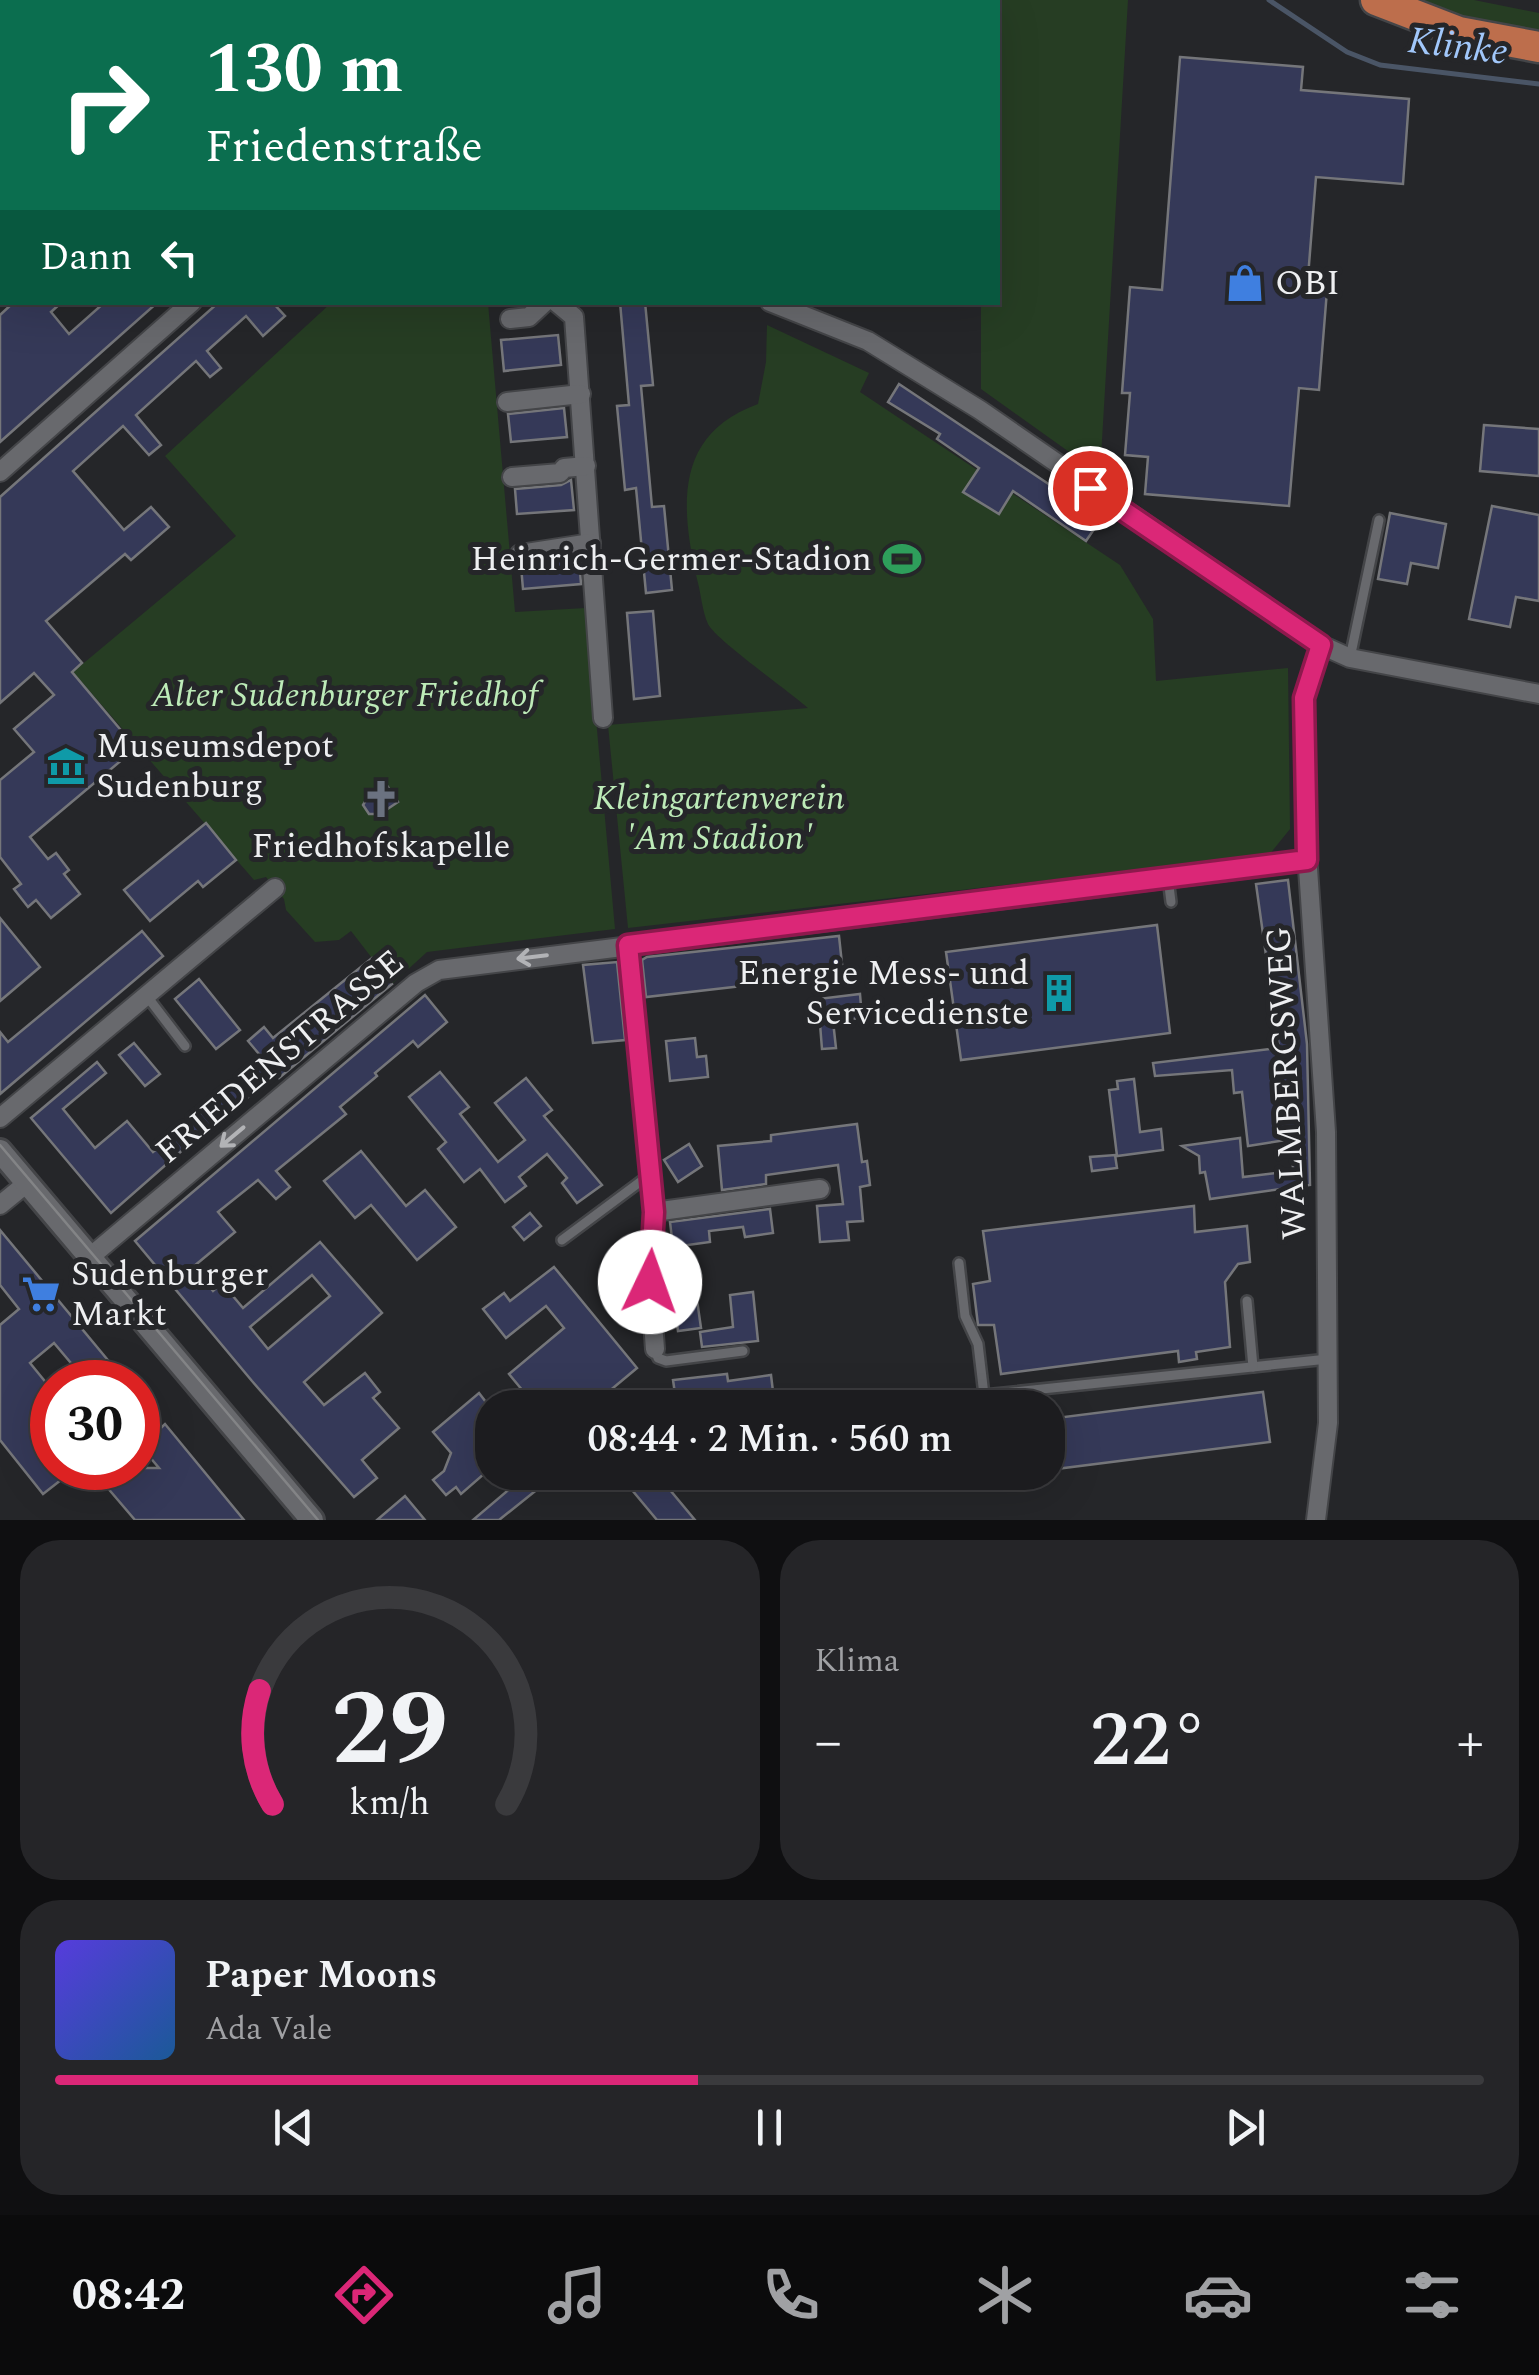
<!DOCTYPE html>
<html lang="de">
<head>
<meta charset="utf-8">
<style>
	:root { --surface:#1c1c1f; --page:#252528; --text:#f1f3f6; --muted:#a0a1a4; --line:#3a3a3d; --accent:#db2777 }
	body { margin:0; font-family:Spectral,serif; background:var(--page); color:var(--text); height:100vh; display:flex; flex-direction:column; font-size:38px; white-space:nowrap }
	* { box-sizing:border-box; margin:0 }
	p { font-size:32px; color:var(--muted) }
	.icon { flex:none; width:55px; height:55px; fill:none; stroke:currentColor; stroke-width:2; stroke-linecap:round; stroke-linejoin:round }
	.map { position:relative; height:1520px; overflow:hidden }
	.sheet { display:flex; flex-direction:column; gap:20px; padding:20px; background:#0f0f11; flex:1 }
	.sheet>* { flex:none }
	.hud { position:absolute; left:0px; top:0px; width:1000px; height:305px; box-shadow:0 10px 40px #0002,0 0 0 2px var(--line); background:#0b6e4f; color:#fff; overflow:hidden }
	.speed { position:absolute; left:30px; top:1360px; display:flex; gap:20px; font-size:50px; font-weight:700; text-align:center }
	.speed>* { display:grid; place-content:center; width:130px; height:130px; border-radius:50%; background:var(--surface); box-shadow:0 10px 40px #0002,0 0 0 2px var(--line); line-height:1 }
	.speed .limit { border:15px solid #d22; background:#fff; color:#111 }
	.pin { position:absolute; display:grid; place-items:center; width:85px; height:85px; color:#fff; margin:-42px; border:5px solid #fff; border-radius:50%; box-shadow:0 2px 10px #0007 }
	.me { position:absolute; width:110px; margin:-55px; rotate:3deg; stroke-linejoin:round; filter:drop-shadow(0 0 8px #0008) }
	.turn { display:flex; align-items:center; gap:35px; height:210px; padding:0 40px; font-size:45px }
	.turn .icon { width:130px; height:130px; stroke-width:2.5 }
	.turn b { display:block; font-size:70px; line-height:85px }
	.then { display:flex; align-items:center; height:95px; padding:0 40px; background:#0003; gap:20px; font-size:38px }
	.big { font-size:75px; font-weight:600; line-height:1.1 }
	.sheet .widget { flex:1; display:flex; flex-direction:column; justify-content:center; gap:15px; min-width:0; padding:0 35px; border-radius:40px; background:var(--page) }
	.sheet .dial { align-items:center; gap:0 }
	.dial svg { height:260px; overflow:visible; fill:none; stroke:var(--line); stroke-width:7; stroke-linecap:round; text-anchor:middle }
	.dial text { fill:var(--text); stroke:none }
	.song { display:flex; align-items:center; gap:30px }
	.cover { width:120px; height:120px; border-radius:15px; background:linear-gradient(135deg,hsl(250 70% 55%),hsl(210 70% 35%)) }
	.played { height:10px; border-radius:5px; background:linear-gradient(90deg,var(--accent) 45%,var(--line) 45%) }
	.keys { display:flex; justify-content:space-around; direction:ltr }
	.heat { display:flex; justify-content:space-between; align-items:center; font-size:55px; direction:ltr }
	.sheet .tiles { flex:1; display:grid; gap:20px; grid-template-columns:1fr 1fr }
	.widget:last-child { grid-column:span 2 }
	.trip { position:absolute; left:475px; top:1390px; width:590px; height:100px; border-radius:40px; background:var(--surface); box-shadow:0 10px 40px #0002,0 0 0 2px var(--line); font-weight:600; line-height:100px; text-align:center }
	.tab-bar { display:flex; height:160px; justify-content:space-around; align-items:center; background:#0b0b0c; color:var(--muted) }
	.tab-bar .icon { width:70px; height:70px }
	.tab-bar .active { color:var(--accent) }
	.tab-bar b { font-size:45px; color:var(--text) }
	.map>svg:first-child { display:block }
	.green { fill:#263d23 }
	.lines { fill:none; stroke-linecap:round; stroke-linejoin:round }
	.stream { stroke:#4a5566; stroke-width:5 }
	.building { fill:#353958; stroke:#75767a; stroke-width:2.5; fill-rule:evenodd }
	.service-casing { stroke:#444548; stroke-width:14 }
	.minor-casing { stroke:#444548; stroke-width:22 }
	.tertiary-casing { stroke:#444548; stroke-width:28 }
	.trunk-casing { stroke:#444548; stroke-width:35 }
	.service { stroke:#68696d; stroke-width:9 }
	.minor { stroke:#68696d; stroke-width:18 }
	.tertiary { stroke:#68696d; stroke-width:22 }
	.trunk { stroke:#bd6e4c; stroke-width:30 }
	.tram { stroke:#838486; stroke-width:2.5 }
	.oneway { stroke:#b2b3b6 }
	.route-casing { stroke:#8e194d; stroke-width:25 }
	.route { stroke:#db2777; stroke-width:18 }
	.labels { text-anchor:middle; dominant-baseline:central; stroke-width:10; stroke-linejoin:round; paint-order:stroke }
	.poi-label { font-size:35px; fill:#eeeff1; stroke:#252629; text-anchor:start }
	.park-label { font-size:35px; font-style:italic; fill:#bdebb8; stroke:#252629 }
	.street-label { font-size:35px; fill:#eeeff1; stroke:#252629 }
	.water-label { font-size:38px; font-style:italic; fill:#a1c7fa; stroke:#252629 }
</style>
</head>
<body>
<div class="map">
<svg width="1539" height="1520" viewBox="0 0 1539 1520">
	<rect width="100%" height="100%" fill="#252629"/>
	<g class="green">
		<path d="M 988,0 L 1128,0 L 1100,474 L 981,389 L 981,303 L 998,302 L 998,2 Z"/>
		<path d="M 1397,0 L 1474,0 L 1539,13 L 1539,35 L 1465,24 Z"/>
		<path d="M 331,303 L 488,303 L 515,612 L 586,608 L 615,929 L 427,952 L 392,984 L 351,931 L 339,940 L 315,942 L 286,910 L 284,899 L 266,877 L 254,880 L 73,672 L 236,536 L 165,456 Z"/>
		<path d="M 767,325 L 869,373 L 860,392 L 1120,565 L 1153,619 L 1156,681 L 1288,668 L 1290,829 L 1269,855 L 628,928 L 608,725 L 808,708 C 790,692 715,639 708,624 C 702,611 701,593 697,579 C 680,505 675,434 758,404 L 766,362 Z"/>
	</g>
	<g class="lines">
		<path class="stream" d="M 1269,0 L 1347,52 L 1380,65 L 1539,84"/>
	</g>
	<g class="building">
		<path d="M 1180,57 L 1303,67 L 1301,90 L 1409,99 L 1403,184 L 1316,177 L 1308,277 L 1328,278 L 1319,390 L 1299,388 L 1289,506 L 1145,494 L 1148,457 L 1125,455 L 1130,393 L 1122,393 L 1130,287 L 1162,290 Z"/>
		<path d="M 14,302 L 62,302 L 51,312 L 69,334 L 105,302 L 158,302 L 0,442 L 0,315 Z"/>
		<path d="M 219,302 L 272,302 L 285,316 L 263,336 L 246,316 L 207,351 L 221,368 L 210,377 L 196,361 L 136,415 L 161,445 L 149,455 L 123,426 L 73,471 L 124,530 L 151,507 L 169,527 L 131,560 L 125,554 L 46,621 L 82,663 L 72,672 L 136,748 L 30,837 L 48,859 L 56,853 L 69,870 L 64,874 L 80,894 L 51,918 L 36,900 L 28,907 L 14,889 L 21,884 L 0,857 L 0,780 L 34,752 L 14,729 L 54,695 L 34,673 L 0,703 L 0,497 Z"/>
		<path d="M 620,302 L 645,302 L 653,385 L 641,386 L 652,507 L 664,506 L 672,590 L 646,593 L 636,488 L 625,490 L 617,406 L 629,405 Z"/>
		<path d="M 558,335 L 561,365 L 504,371 L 501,340 Z"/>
		<path d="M 899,384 L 1101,519 L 1086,541 L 1013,491 L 999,514 L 963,492 L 979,468 L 937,439 L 940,434 L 888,402 Z"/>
		<path d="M 564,408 L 567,437 L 511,442 L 508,414 Z"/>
		<path d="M 1484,425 L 1539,429 L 1539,476 L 1480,471 Z"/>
		<path d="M 571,480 L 574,510 L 517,514 L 515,489 L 561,485 Z"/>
		<path d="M 1492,506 L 1539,515 L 1539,601 L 1516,597 L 1510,627 L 1469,619 Z"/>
		<path d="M 1390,513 L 1446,524 L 1438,568 L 1411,563 L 1407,584 L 1378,579 Z"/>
		<path d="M 579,558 L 581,584 L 523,589 L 521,566 Z"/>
		<path d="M 653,611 L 660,696 L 634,699 L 627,613 Z"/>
		<path d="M 386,784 L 398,802 L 380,814 L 369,814 L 363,805 L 369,795 Z"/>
		<path d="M 206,823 L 236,860 L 203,887 L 198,881 L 150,921 L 124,890 Z"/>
		<path d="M 1288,880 L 1307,1044 L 1310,1185 L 1210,1199 L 1205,1172 L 1200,1173 L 1199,1156 L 1182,1146 L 1240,1138 L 1243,1177 L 1293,1171 L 1292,1139 L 1248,1146 L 1242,1092 L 1234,1093 L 1232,1070 L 1155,1076 L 1153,1063 L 1279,1048 L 1256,884 Z"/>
		<path d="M 0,918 L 40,967 L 0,1001 Z"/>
		<path d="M 1157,925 L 1170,1033 L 961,1060 L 946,952 Z"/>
		<path d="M 142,931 L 163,956 L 0,1094 L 0,1032 L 8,1042 Z"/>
		<path d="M 839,936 L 842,964 L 775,972 L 776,982 L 646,997 L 642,960 L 647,957 Z"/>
		<path d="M 372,958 L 392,984 L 279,1078 L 276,1075 L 186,1147 L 111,1213 L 31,1118 L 97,1062 L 106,1073 L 63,1109 L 95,1148 L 127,1121 L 153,1152 L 265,1061 L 248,1041 L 264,1027 L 273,1038 Z"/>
		<path d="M 617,962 L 625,1040 L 593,1043 L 583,965 Z"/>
		<path d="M 199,979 L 240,1030 L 216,1049 L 175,999 Z"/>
		<path d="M 860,994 L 862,1018 L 833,1021 L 836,1048 L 822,1049 L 818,999 Z"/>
		<path d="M 425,995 L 447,1022 L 418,1047 L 413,1041 L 375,1073 L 377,1076 L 340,1107 L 346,1114 L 276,1171 L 290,1187 L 276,1199 L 258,1180 L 218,1212 L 235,1232 L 193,1267 L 213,1291 L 222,1283 L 243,1308 L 320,1242 L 382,1313 L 304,1382 L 324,1405 L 365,1373 L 380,1392 L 373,1398 L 399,1428 L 362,1460 L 377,1478 L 354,1497 L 252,1381 L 135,1241 ZM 312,1275 L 330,1296 L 268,1349 L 250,1327 Z"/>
		<path d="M 695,1038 L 697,1057 L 706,1056 L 708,1077 L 670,1081 L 666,1041 Z"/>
		<path d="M 134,1043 L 160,1074 L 145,1086 L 119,1055 Z"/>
		<path d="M 440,1072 L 469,1107 L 460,1114 L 498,1162 L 525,1140 L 495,1103 L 526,1078 L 552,1110 L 544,1116 L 602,1185 L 577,1203 L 562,1183 L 567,1178 L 547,1154 L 519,1177 L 526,1186 L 505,1202 L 480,1169 L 464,1182 L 438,1149 L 446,1142 L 409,1097 Z"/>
		<path d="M 1134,1079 L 1140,1132 L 1161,1129 L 1163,1150 L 1117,1156 L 1109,1090 L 1118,1089 L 1117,1081 Z"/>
		<path d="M 857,1124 L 862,1162 L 867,1161 L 870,1185 L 860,1187 L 863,1221 L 847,1222 L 849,1240 L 820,1242 L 817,1206 L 843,1204 L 838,1165 L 766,1175 L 766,1184 L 722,1190 L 718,1146 L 771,1141 L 771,1135 Z"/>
		<path d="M 689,1144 L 702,1166 L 678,1182 L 664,1160 Z"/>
		<path d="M 361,1151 L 406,1206 L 425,1190 L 456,1227 L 417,1260 L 371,1205 L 355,1218 L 324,1181 Z"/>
		<path d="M 1115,1155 L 1117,1168 L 1092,1171 L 1090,1157 Z"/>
		<path d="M 1194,1206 L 1195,1232 L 1247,1226 L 1250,1262 L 1238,1264 L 1225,1282 L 1230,1347 L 1196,1352 L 1197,1359 L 1179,1362 L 1178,1351 L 1001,1374 L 994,1325 L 978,1325 L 973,1284 L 990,1281 L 983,1231 Z"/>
		<path d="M 770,1209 L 773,1233 L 745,1237 L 743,1227 L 709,1231 L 710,1242 L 673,1247 L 670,1222 Z"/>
		<path d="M 530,1213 L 541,1226 L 524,1240 L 513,1227 Z"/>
		<path d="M 0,1230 L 126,1382 L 87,1382 L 54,1343 L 30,1363 L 52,1390 L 52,1395 L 36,1409 L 52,1428 L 52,1468 L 59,1468 L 66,1476 L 43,1494 L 0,1440 L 0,1325 L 19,1309 L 0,1285 Z"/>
		<path d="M 554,1267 L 637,1368 L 589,1408 L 537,1408 L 509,1374 L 564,1328 L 546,1306 L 506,1338 L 483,1309 L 504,1293 L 510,1301 Z"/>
		<path d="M 753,1292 L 758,1341 L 702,1347 L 700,1332 L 733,1327 L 730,1295 Z"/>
		<path d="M 697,1300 L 701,1328 L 678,1331 L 674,1303 Z"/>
		<path d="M 727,1374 L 728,1381 L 771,1375 L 775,1408 L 732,1408 L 731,1398 L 677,1407 L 673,1380 Z"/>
		<path d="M 1263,1392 L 1270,1442 L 1048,1470 L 1048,1419 Z"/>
		<path d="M 479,1393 L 492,1410 L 492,1467 L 461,1494 L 456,1487 L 446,1495 L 433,1480 L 444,1471 L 451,1453 L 433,1432 Z"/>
		<path d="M 138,1398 L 162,1427 L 165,1424 L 244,1520 L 135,1520 L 100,1479 L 114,1468 L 159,1468 L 138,1443 Z"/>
		<path d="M 524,1472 L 559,1472 L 499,1520 L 473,1520 L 526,1475 Z"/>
		<path d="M 617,1472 L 655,1472 L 695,1520 L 657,1520 Z"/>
		<path d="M 405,1496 L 425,1520 L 377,1520 Z"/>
	</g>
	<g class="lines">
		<g class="service-casing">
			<g id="service">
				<path d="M 366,0 L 367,2"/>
				<path d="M 641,0 L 641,2"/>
				<path d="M 1350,658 L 1379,520"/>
				<path d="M 1168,878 L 1171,902"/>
				<path d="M 146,995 L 185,1046"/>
				<path d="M 562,1240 L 648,1176"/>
				<path d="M 959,1263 L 965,1316 L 978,1344 L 984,1395 L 1328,1359"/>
				<path d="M 1247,1301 L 1253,1367"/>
				<path d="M 655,1349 L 658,1358 L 666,1361 L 743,1351"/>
			</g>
		</g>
		<g class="minor-casing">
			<g id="minor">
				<path d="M 0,53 L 2,54"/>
				<path d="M 0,123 L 2,115"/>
				<path d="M 556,302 L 574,317 L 603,718"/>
				<path d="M 770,302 L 868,341 L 980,410 L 1321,645 L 1350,658 L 1539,694"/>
				<path d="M 510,319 L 529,317 L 545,302"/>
				<path d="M 507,402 L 581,394"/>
				<path d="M 0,472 L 192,302"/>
				<path d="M 512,477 L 560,473 L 564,468 L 586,466"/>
				<path d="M 520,554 L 591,543"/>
				<path d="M 628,945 L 654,1212 L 650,1282 L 655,1349"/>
				<path d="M 0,1118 L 275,888"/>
				<path d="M 0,1205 L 27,1183"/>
				<path d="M 654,1212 L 820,1189"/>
				<path d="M 90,1257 L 416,983 L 439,970 L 1307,861"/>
				<path d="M 1316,1520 L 1328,1423 L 1326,1132 L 1306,839 L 1304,698 L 1321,645"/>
			</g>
		</g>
		<g class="tertiary-casing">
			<path id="tertiary" d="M 0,1151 L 312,1520"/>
		</g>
		<g class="trunk-casing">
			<path id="trunk" d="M 1376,0 L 1459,32 L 1539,47"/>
		</g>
		<use href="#service" class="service"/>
		<use href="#minor" class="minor"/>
		<use href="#tertiary" class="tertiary"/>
		<use href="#trunk" class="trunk"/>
		<path class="tram" d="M 0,1145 L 318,1520"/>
	</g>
	<defs><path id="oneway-shaft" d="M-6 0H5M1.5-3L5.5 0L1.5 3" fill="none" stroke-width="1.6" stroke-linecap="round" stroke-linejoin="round" transform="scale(2.5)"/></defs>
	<g class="oneway">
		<use href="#oneway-shaft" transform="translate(532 957) rotate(173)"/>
		<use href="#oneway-shaft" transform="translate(232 1137) rotate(140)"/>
	</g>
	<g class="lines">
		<g class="route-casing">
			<path id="route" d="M 650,1282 L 654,1212 L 628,945 L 1307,860 L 1304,698 L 1321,645 L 1090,488"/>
		</g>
		<use href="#route" class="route"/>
	</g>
	<defs>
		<g id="shop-bare" transform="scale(3)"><path d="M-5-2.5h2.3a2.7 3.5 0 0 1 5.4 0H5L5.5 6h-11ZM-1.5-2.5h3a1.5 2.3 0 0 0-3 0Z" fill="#3f7fe0" stroke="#252629" stroke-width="2.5" paint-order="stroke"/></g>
		<g id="stadium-bare" transform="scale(3)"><path d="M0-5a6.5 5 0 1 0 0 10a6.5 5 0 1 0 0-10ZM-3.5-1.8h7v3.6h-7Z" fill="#2e9e5b" stroke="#252629" stroke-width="2.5" paint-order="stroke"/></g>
		<g id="museum-bare" transform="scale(3)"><path d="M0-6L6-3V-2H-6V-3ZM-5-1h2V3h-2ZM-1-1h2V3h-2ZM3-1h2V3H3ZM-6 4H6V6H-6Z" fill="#0f9aa8" stroke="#252629" stroke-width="2.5" paint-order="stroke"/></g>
		<g id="church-bare" transform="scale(3)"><path d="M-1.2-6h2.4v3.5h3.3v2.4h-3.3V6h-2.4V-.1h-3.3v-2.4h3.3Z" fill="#6b7280" stroke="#252629" stroke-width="2.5" paint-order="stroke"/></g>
		<g id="building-bare" transform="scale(3)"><path d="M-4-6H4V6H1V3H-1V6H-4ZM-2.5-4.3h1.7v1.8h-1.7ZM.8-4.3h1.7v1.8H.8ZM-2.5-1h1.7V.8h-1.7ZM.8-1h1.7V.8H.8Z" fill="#0f9aa8" stroke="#252629" stroke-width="2.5" paint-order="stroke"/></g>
		<g id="supermarket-bare" transform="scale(3)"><path d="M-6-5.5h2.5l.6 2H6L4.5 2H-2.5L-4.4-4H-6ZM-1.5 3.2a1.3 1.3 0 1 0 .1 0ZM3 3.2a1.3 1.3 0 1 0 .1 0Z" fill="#3f7fe0" stroke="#252629" stroke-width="2.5" paint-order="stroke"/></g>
	</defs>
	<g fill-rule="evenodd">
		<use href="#shop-bare" x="1245" y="283"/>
		<use href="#stadium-bare" x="902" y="559"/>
		<use href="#museum-bare" x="66" y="766"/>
		<use href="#church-bare" x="381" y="799"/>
		<use href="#building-bare" x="1059" y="993"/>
		<use href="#supermarket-bare" x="41" y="1294"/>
	</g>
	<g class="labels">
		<g class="poi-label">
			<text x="1275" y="283">OBI</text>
			<text x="872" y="559" text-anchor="end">Heinrich-Germer-Stadion</text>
			<text x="96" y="746">Museumsdepot<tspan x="96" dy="40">Sudenburg</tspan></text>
			<text x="381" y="846" text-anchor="middle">Friedhofskapelle</text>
			<text x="1029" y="973" text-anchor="end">Energie Mess- und<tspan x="1029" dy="40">Servicedienste</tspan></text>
			<text x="71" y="1274">Sudenburger<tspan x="71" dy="40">Markt</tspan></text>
		</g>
		<g class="park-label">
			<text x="345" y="695">Alter Sudenburger Friedhof</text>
			<text x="719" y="798">Kleingartenverein<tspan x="719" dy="40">'Am Stadion'</tspan></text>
		</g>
		<g class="street-label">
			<text transform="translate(280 1057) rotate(-40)">FRIEDENSTRASSE</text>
			<text transform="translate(1287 1083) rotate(-93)">WALMBERGSWEG</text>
		</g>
		<g class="water-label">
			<text transform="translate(1458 47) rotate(7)">Klinke</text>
		</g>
	</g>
</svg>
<div class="speed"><div class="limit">30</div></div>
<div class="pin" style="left:1090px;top:488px;background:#d93025"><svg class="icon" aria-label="arrive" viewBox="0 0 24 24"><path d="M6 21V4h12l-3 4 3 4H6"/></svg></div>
<svg class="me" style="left:650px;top:1282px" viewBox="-20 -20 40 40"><circle r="19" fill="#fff"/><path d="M0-13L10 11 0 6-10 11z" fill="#db2777"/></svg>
<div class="trip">08:44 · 2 Min. · 560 m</div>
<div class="hud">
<div class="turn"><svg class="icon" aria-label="right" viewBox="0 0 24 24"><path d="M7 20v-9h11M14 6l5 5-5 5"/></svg><div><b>130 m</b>Friedenstraße</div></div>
<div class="then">Dann<svg class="icon" aria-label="left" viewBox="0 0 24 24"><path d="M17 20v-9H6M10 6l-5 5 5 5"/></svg></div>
</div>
</div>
<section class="sheet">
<div class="tiles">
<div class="widget dial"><svg viewBox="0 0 100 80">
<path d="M14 69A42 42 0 1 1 86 69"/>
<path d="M14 69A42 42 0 0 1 10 34" stroke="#db2777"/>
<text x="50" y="56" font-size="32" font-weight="700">29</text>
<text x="50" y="72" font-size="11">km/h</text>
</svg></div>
<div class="widget"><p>Klima</p>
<div class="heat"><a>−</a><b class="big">22°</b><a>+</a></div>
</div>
<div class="widget">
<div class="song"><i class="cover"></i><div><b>Paper Moons</b><p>Ada Vale</p></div></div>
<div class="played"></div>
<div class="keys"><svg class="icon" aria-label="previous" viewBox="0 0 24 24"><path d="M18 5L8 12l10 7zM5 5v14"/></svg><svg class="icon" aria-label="pause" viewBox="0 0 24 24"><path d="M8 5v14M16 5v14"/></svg><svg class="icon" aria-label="next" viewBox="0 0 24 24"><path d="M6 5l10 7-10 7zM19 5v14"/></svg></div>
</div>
</div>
</section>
<nav class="tab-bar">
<b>08:42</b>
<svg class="icon active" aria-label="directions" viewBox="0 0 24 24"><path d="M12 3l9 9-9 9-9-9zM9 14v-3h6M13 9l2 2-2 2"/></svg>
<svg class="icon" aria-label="music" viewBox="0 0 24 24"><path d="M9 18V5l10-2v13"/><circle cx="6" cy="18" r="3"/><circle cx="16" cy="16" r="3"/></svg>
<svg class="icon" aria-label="phone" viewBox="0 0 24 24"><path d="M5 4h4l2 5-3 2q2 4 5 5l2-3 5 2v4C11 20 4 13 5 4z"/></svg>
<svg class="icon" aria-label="climate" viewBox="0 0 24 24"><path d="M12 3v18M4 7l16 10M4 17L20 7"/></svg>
<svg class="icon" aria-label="car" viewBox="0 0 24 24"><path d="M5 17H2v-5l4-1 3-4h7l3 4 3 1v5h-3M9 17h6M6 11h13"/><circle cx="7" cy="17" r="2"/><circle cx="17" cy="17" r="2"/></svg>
<svg class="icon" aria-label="filters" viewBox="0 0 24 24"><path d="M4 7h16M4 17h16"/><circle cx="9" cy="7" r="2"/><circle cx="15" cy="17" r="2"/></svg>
</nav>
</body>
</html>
